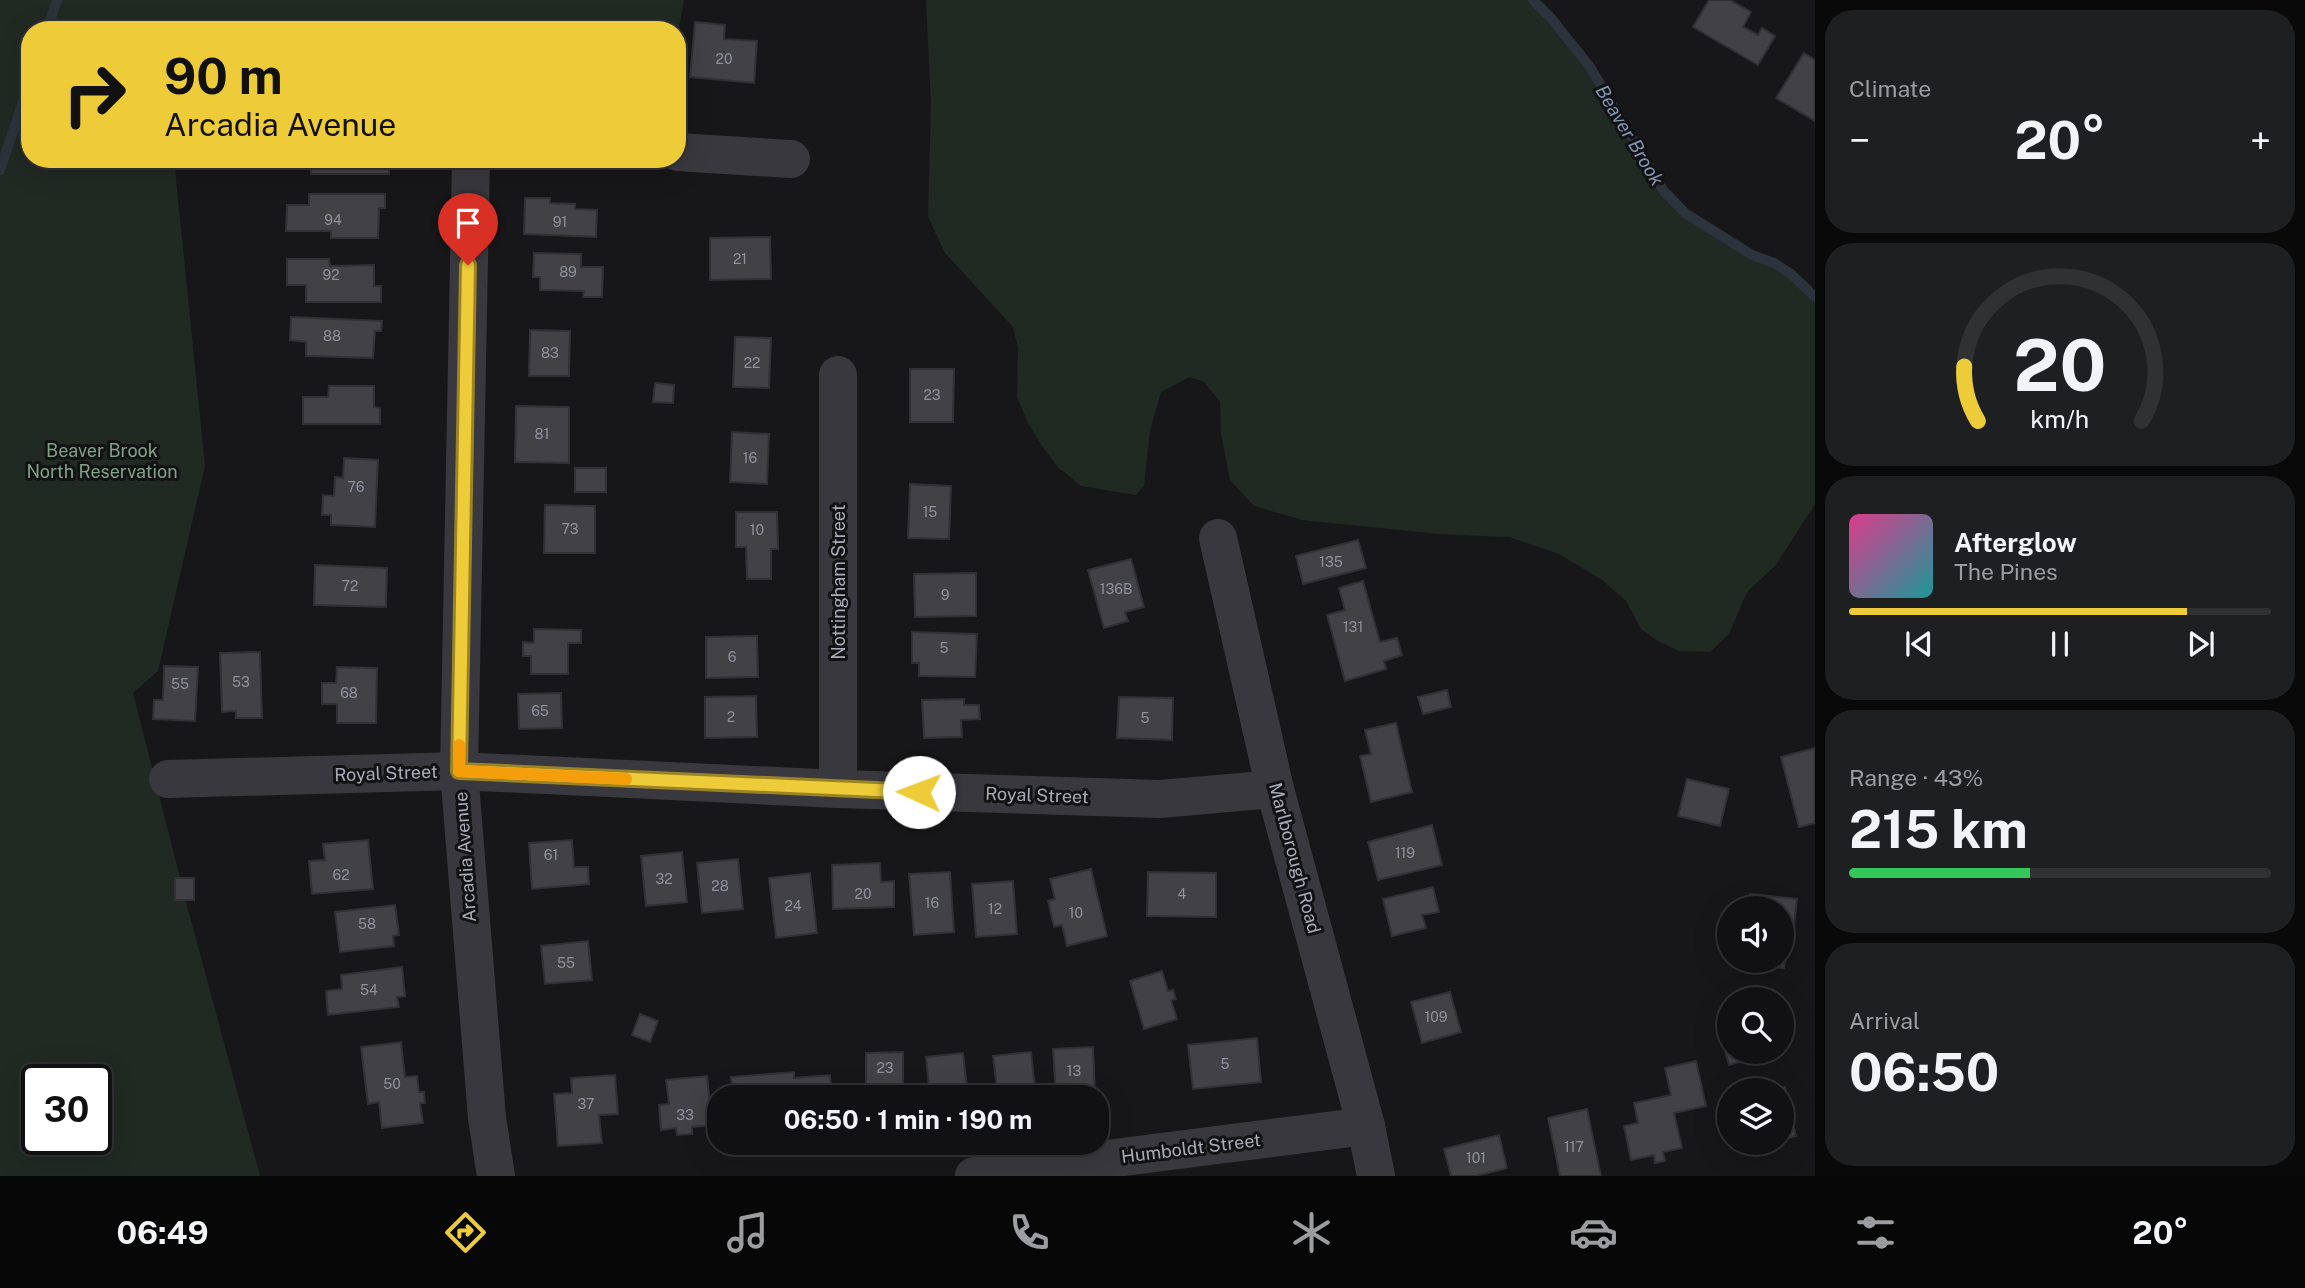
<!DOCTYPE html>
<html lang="en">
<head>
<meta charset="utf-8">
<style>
	:root { --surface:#111113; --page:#1e1f21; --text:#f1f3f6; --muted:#9c9da0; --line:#303133; --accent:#eecb39 }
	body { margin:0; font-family:"Public Sans",sans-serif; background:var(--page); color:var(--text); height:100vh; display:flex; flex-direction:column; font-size:26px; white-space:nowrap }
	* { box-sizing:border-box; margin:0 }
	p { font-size:23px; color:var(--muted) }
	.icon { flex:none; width:38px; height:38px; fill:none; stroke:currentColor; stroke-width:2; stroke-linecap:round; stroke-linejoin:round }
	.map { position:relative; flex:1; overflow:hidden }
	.drawer { display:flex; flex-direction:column; gap:10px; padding:10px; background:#09090a; width:490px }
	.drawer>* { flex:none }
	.top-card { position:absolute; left:21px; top:21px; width:665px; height:147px; border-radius:28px; box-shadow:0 7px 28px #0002,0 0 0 2px var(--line); background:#eecb39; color:#111; overflow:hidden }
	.buttons { position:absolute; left:1717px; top:896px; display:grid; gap:14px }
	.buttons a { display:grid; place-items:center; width:77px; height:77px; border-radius:50%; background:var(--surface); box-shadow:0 7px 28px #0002,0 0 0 2px var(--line); font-size:35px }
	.speed { position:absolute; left:21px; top:1064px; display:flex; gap:14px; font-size:35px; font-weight:700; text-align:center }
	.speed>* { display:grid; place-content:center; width:91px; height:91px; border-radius:50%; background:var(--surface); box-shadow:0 7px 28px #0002,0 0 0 2px var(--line); line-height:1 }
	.speed .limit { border:4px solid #111; border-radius:10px; background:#fff; color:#111 }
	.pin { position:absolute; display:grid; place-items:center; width:60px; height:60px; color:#fff; margin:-72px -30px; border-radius:50% 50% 50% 0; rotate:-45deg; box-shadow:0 0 7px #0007 }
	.pin .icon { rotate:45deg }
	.me { position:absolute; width:77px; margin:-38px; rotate:272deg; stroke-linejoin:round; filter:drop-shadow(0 0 5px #0008) }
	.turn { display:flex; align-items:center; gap:24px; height:147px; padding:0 28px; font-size:32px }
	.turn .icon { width:91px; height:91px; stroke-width:2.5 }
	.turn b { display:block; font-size:49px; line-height:60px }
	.big { font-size:52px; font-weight:700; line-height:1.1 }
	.drawer .widget { flex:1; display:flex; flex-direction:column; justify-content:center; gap:10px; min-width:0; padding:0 24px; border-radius:28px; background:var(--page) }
	.drawer .dial { align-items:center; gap:0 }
	.dial svg { height:182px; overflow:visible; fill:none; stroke:var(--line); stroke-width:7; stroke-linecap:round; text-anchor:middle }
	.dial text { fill:var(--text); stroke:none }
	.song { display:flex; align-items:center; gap:21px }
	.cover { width:84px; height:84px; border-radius:10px; background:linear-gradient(135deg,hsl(330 70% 55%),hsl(180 70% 35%)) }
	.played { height:7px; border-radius:4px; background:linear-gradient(90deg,var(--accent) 80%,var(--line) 80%) }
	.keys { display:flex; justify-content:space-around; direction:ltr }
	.heat { display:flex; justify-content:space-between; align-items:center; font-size:38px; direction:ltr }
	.charge { height:10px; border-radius:5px; background:linear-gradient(90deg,#34c759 43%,var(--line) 0) }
	.trip { position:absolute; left:707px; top:1085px; width:402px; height:70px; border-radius:28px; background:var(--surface); box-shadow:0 7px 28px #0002,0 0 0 2px var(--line); font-weight:700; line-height:70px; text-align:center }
	.tab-bar { display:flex; height:112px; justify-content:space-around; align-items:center; background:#070708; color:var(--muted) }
	.tab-bar .icon { width:49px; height:49px }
	.tab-bar .on { color:var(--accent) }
	.tab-bar b { font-size:32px; color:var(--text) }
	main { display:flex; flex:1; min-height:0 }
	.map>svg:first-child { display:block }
	.green { fill:#212923; fill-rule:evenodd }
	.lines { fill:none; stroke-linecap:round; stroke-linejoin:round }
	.stream { stroke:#2d333c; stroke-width:10 }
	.building { fill:#414146; stroke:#313135; stroke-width:2 }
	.minor { stroke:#38383e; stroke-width:38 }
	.route-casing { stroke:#9b8425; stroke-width:18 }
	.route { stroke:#eecb39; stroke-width:12 }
	.slow { stroke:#f59e0b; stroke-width:12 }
	.labels { text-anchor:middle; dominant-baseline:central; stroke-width:6; stroke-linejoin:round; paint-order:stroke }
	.number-label { font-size:14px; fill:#8f919c }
	.park-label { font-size:18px; fill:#81a388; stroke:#121214 }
	.street-label { font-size:18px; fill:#a9acb8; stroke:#121214 }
	.water-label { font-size:19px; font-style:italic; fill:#8194b2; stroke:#121214 }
</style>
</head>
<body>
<main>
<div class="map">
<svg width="1815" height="1176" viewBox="0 0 1815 1176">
	<rect width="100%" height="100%" fill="#171719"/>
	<g class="green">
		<path d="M 0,0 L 684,0 L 677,39 L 677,30 L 30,30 L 30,159 L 174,159 L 205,466 L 158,671 L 133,693 L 189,913 L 260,1176 L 0,1176 ZM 37,1080 L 96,1080 L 96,1139 L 37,1139 Z"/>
		<path d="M 926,0 L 1533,0 L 1551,18 L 1590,67 L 1663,190 L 1686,213 L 1752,255 L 1774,263 L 1791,274 L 1815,297 L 1815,504 L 1776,565 L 1747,592 L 1729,634 L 1710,652 L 1679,651 L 1658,641 L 1641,629 L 1626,601 L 1602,580 L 1559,554 L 1509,537 L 1439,534 L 1302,520 L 1254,506 L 1230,480 L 1221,434 L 1220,402 L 1204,382 L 1190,377 L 1161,392 L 1150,431 L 1144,486 L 1136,495 L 1081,486 L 1058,467 L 1044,449 L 1028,423 L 1017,397 L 1018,348 L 1013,327 L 945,253 L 928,217 L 931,105 Z"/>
	</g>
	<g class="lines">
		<g class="stream">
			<path d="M 1533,0 L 1551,18 L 1590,67 L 1663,190 L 1685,213 L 1752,255 L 1774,263 L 1791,274 L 1815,297"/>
			<path d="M 47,30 L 57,0"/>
			<path d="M 0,170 L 30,81"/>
		</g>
	</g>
	<g class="building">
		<path d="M 1709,0 L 1730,0 L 1751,12 L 1743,27 L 1758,35 L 1762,28 L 1775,36 L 1758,65 L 1693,27 Z"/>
		<path d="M 695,22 L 725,25 L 724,39 L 757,41 L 754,83 L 690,77 Z"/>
		<path d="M 1804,53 L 1815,60 L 1815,121 L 1776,98 Z"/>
		<path d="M 310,159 L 389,159 L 389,174 L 311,174 Z"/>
		<path d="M 309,194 L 385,194 L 385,208 L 379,208 L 378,238 L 331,238 L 331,231 L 286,231 L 287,205 L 309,205 Z"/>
		<path d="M 525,198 L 550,198 L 550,203 L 575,204 L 575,209 L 597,210 L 596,237 L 524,234 Z"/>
		<path d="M 770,237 L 771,279 L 710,280 L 710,238 Z"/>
		<path d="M 534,253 L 581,254 L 581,267 L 603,267 L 602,297 L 583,297 L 584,291 L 540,290 L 540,277 L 533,277 Z"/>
		<path d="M 287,259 L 329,259 L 330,266 L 374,265 L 374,286 L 381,286 L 381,302 L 306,302 L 306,285 L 287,285 Z"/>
		<path d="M 291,317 L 382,321 L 381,331 L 375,331 L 373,358 L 306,356 L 306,342 L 290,340 Z"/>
		<path d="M 530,330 L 570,331 L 569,376 L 529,376 Z"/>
		<path d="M 735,337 L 771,338 L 769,388 L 733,387 Z"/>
		<path d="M 910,369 L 954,369 L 953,422 L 910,422 Z"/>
		<path d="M 655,383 L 674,385 L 673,403 L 653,402 Z"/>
		<path d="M 329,386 L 374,386 L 374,407 L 380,408 L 380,424 L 303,424 L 303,397 L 328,397 Z"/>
		<path d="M 516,406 L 569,407 L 569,463 L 515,462 Z"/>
		<path d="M 732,432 L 769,434 L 767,484 L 730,482 Z"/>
		<path d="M 344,458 L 378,460 L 375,527 L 331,525 L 331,515 L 322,515 L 323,495 L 334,496 L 335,477 L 343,478 Z"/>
		<rect x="575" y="468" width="31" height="24"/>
		<path d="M 910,484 L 951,486 L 949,539 L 908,538 Z"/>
		<path d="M 545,505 L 595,506 L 595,553 L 544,553 Z"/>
		<path d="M 736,512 L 777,512 L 778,549 L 771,549 L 771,579 L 747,579 L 746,547 L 736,547 Z"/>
		<path d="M 1358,540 L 1366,568 L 1303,584 L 1296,556 Z"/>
		<path d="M 1131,559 L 1144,607 L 1125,612 L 1128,621 L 1104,628 L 1088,570 Z"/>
		<path d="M 315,565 L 387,568 L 386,607 L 314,605 Z"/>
		<path d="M 976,573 L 976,616 L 915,617 L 914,574 Z"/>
		<path d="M 1363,581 L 1380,642 L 1397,638 L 1402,655 L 1384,661 L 1386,669 L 1345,681 L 1327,615 L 1345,610 L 1339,588 Z"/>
		<path d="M 534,629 L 581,630 L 581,643 L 568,643 L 568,674 L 531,674 L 531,656 L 523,656 L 523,642 L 534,643 Z"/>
		<path d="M 912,632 L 977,634 L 975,677 L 919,676 L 919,663 L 912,663 Z"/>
		<path d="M 757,636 L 758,677 L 706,678 L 706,637 Z"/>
		<path d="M 260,652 L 262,718 L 236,718 L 236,711 L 222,712 L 220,653 Z"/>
		<path d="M 164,666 L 198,667 L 195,721 L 153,719 L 154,700 L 163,700 Z"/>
		<path d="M 337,667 L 377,668 L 376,723 L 337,723 L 337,704 L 322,704 L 322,683 L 336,683 Z"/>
		<path d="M 1447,690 L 1451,707 L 1423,714 L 1418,697 Z"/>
		<path d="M 561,693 L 562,728 L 519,729 L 518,694 Z"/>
		<path d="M 756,696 L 757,737 L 705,738 L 705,697 Z"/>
		<path d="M 1119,697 L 1173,698 L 1172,740 L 1117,738 Z"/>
		<path d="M 964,699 L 964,705 L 979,705 L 980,719 L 961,720 L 962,737 L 924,738 L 922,700 Z"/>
		<path d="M 1396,723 L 1412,792 L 1371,802 L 1360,756 L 1371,754 L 1365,730 Z"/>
		<path d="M 1815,748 L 1815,823 L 1799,827 L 1781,757 Z"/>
		<path d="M 1687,779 L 1729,789 L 1720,826 L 1678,816 Z"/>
		<path d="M 1432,825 L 1442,865 L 1378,880 L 1368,842 Z"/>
		<path d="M 368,840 L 373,889 L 312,894 L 309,861 L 325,860 L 323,844 Z"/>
		<path d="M 572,840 L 574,867 L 588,867 L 589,884 L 532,889 L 529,843 Z"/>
		<path d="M 682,852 L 687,902 L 646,906 L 641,856 Z"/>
		<path d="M 738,859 L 743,909 L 702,913 L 697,863 Z"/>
		<path d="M 880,863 L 881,882 L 894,881 L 894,907 L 833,909 L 832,865 Z"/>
		<path d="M 1091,869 L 1107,936 L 1067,946 L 1062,925 L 1054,927 L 1048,901 L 1055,899 L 1050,879 Z"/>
		<path d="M 950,872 L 954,932 L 914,935 L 909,874 Z"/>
		<path d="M 1148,872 L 1216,873 L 1216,917 L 1147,916 Z"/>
		<path d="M 810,873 L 817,933 L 776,938 L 769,878 Z"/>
		<rect x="175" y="878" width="19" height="22"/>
		<path d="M 1013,881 L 1017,934 L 976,937 L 972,884 Z"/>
		<path d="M 1433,887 L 1439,912 L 1422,915 L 1426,928 L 1392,936 L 1383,899 Z"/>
		<path d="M 1750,894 L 1797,899 L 1793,934 L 1787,934 L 1784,968 L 1742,964 L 1742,961 L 1782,961 L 1782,908 L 1748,908 Z"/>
		<path d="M 395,905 L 399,935 L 393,936 L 394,946 L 340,952 L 335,912 Z"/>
		<path d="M 588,941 L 592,980 L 545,984 L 541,946 Z"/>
		<path d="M 402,967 L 405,996 L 397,997 L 399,1007 L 328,1015 L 326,991 L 342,989 L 341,975 Z"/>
		<path d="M 1162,971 L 1168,991 L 1173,990 L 1176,999 L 1171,1000 L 1177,1019 L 1144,1029 L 1130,981 Z"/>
		<path d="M 1450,992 L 1461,1032 L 1422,1043 L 1411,1002 Z"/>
		<path d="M 640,1014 L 658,1021 L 650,1042 L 632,1035 Z"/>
		<path d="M 1257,1038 L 1261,1082 L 1193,1089 L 1188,1045 Z"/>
		<path d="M 1729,1038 L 1729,1052 L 1743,1052 L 1745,1060 L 1729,1065 L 1722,1040 Z"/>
		<path d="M 401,1042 L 405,1077 L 417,1076 L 419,1092 L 424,1092 L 425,1103 L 420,1103 L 423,1123 L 382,1128 L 379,1102 L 368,1104 L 361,1047 Z"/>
		<path d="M 1093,1047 L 1095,1094 L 1056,1096 L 1053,1049 Z"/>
		<path d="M 903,1052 L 903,1084 L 912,1085 L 912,1097 L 878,1097 L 878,1088 L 866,1087 L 866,1053 Z"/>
		<path d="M 1031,1052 L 1036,1097 L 998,1097 L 993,1056 Z"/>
		<path d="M 963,1053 L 968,1097 L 930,1097 L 926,1057 Z"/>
		<path d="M 1696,1061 L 1706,1106 L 1674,1113 L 1682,1148 L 1663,1152 L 1665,1161 L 1655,1163 L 1654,1155 L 1631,1160 L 1624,1126 L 1638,1123 L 1634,1103 L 1671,1095 L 1665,1068 Z"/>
		<path d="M 794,1072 L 794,1078 L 830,1075 L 832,1097 L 733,1097 L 731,1077 Z"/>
		<path d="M 615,1075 L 618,1114 L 599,1115 L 602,1143 L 558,1146 L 554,1094 L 572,1093 L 571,1078 Z"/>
		<path d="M 707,1076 L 712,1125 L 692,1127 L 692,1134 L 677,1135 L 676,1128 L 661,1130 L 659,1105 L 669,1104 L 666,1080 Z"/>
		<path d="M 1785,1087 L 1796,1136 L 1782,1139 L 1782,1090 L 1770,1090 Z"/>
		<path d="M 1587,1109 L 1601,1176 L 1560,1176 L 1548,1118 Z"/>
		<path d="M 1499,1135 L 1507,1168 L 1476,1176 L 1451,1176 L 1444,1149 Z"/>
	</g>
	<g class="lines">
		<g class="minor">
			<path d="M 677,152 L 791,159"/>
			<path d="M 471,159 L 459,771 L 487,1118 L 496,1176"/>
			<path d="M 838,375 L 838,789"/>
			<path d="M 1218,538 L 1275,789 L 1366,1126 L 1376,1176"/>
			<path d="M 168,779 L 459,771 L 838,789 L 1160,799 L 1275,789"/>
			<path d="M 974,1176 L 1366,1126"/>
		</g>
	</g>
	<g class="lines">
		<g class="route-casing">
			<path id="route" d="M 468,265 L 459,771 L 919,792"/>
		</g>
		<use href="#route" class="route"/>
		<path class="slow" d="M 459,745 L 459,771 L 626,779"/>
	</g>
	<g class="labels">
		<g class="number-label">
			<text x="724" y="59">20</text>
			<text x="333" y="220">94</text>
			<text x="560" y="222">91</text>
			<text x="740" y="259">21</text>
			<text x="568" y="272">89</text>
			<text x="331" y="275">92</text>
			<text x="332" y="336">88</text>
			<text x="550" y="353">83</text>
			<text x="752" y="363">22</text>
			<text x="932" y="395">23</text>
			<text x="542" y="434">81</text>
			<text x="750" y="458">16</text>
			<text x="356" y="487">76</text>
			<text x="930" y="512">15</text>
			<text x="570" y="529">73</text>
			<text x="757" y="530">10</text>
			<text x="1331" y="562">135</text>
			<text x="350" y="586">72</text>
			<text x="1116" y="589">136B</text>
			<text x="945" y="595">9</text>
			<text x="1353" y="627">131</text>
			<text x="944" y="648">5</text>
			<text x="732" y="657">6</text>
			<text x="241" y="682">53</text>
			<text x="180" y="684">55</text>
			<text x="349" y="693">68</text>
			<text x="540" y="711">65</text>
			<text x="731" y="717">2</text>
			<text x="1145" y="718">5</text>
			<text x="1405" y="853">119</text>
			<text x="551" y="855">61</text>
			<text x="341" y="875">62</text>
			<text x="664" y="879">32</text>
			<text x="720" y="886">28</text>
			<text x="863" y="894">20</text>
			<text x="1182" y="894">4</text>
			<text x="932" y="903">16</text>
			<text x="793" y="906">24</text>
			<text x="995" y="909">12</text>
			<text x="1076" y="913">10</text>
			<text x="367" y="924">58</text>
			<text x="566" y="963">55</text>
			<text x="369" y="990">54</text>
			<text x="1436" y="1017">109</text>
			<text x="1225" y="1064">5</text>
			<text x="885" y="1068">23</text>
			<text x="1074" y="1071">13</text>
			<text x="392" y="1084">50</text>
			<text x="586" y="1104">37</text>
			<text x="685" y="1115">33</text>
			<text x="1574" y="1147">117</text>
			<text x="1476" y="1158">101</text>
		</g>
		<g class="park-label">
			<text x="102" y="450">Beaver Brook<tspan x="102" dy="21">North Reservation</tspan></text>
		</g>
		<g class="street-label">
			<text transform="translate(838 582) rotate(-90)">Nottingham Street</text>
			<text transform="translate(386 773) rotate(-2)">Royal Street</text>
			<text transform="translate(1037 795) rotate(2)">Royal Street</text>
			<text transform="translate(465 857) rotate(-94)">Arcadia Avenue</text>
			<text transform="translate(1295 858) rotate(75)">Marlborough Road</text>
			<text transform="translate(1191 1148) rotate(-7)">Humboldt Street</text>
		</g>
		<g class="water-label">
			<text transform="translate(1630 135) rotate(59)">Beaver Brook</text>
		</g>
	</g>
</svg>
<div class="buttons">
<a><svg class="icon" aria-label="sound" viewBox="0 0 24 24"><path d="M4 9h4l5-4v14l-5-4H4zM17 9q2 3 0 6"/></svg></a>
<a><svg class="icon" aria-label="search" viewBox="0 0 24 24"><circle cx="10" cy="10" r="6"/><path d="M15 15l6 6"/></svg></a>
<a><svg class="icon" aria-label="layers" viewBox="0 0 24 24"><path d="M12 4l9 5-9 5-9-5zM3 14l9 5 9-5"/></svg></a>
</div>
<div class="speed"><div class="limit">30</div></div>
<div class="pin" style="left:468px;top:265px;background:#d93025"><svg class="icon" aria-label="arrive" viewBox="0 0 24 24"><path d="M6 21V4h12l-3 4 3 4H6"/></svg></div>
<svg class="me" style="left:919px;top:792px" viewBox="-20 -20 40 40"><circle r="19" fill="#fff"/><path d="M0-13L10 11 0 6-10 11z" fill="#eecb39"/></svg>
<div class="trip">06:50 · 1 min · 190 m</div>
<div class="top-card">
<div class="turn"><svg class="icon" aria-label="right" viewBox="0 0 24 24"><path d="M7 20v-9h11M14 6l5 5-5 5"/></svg><div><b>90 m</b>Arcadia Avenue</div></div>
</div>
</div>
<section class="drawer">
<div class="widget"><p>Climate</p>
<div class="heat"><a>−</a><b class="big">20°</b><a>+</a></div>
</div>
<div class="widget dial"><svg viewBox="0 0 100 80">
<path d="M14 69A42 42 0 1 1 86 69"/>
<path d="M14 69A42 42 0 0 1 8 45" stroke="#eecb39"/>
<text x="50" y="56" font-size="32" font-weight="700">20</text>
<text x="50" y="72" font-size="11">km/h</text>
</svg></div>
<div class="widget">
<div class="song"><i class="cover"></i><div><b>Afterglow</b><p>The Pines</p></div></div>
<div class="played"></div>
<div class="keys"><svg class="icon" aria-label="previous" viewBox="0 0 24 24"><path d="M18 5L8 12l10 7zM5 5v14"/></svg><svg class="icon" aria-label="pause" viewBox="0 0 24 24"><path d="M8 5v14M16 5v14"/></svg><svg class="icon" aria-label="next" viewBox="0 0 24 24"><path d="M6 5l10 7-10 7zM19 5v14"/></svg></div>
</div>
<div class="widget"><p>Range · 43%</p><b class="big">215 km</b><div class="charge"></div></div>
<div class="widget"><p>Arrival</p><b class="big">06:50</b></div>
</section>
</main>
<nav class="tab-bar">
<b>06:49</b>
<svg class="icon on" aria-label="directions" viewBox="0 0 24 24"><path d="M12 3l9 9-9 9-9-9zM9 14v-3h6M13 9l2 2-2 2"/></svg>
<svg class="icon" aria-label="music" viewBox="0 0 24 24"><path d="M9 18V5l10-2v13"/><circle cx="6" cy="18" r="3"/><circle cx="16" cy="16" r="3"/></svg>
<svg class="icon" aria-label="phone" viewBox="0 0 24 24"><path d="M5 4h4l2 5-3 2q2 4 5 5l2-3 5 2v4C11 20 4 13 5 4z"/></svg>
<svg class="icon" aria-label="climate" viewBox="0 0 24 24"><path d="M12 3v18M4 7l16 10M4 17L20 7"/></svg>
<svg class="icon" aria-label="car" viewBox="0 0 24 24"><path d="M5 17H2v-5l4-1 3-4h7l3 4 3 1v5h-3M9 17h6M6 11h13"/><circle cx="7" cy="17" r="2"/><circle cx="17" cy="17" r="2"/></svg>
<svg class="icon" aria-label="filters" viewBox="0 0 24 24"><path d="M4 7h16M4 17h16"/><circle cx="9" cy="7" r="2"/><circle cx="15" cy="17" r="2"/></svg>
<b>20°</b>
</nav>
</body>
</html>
